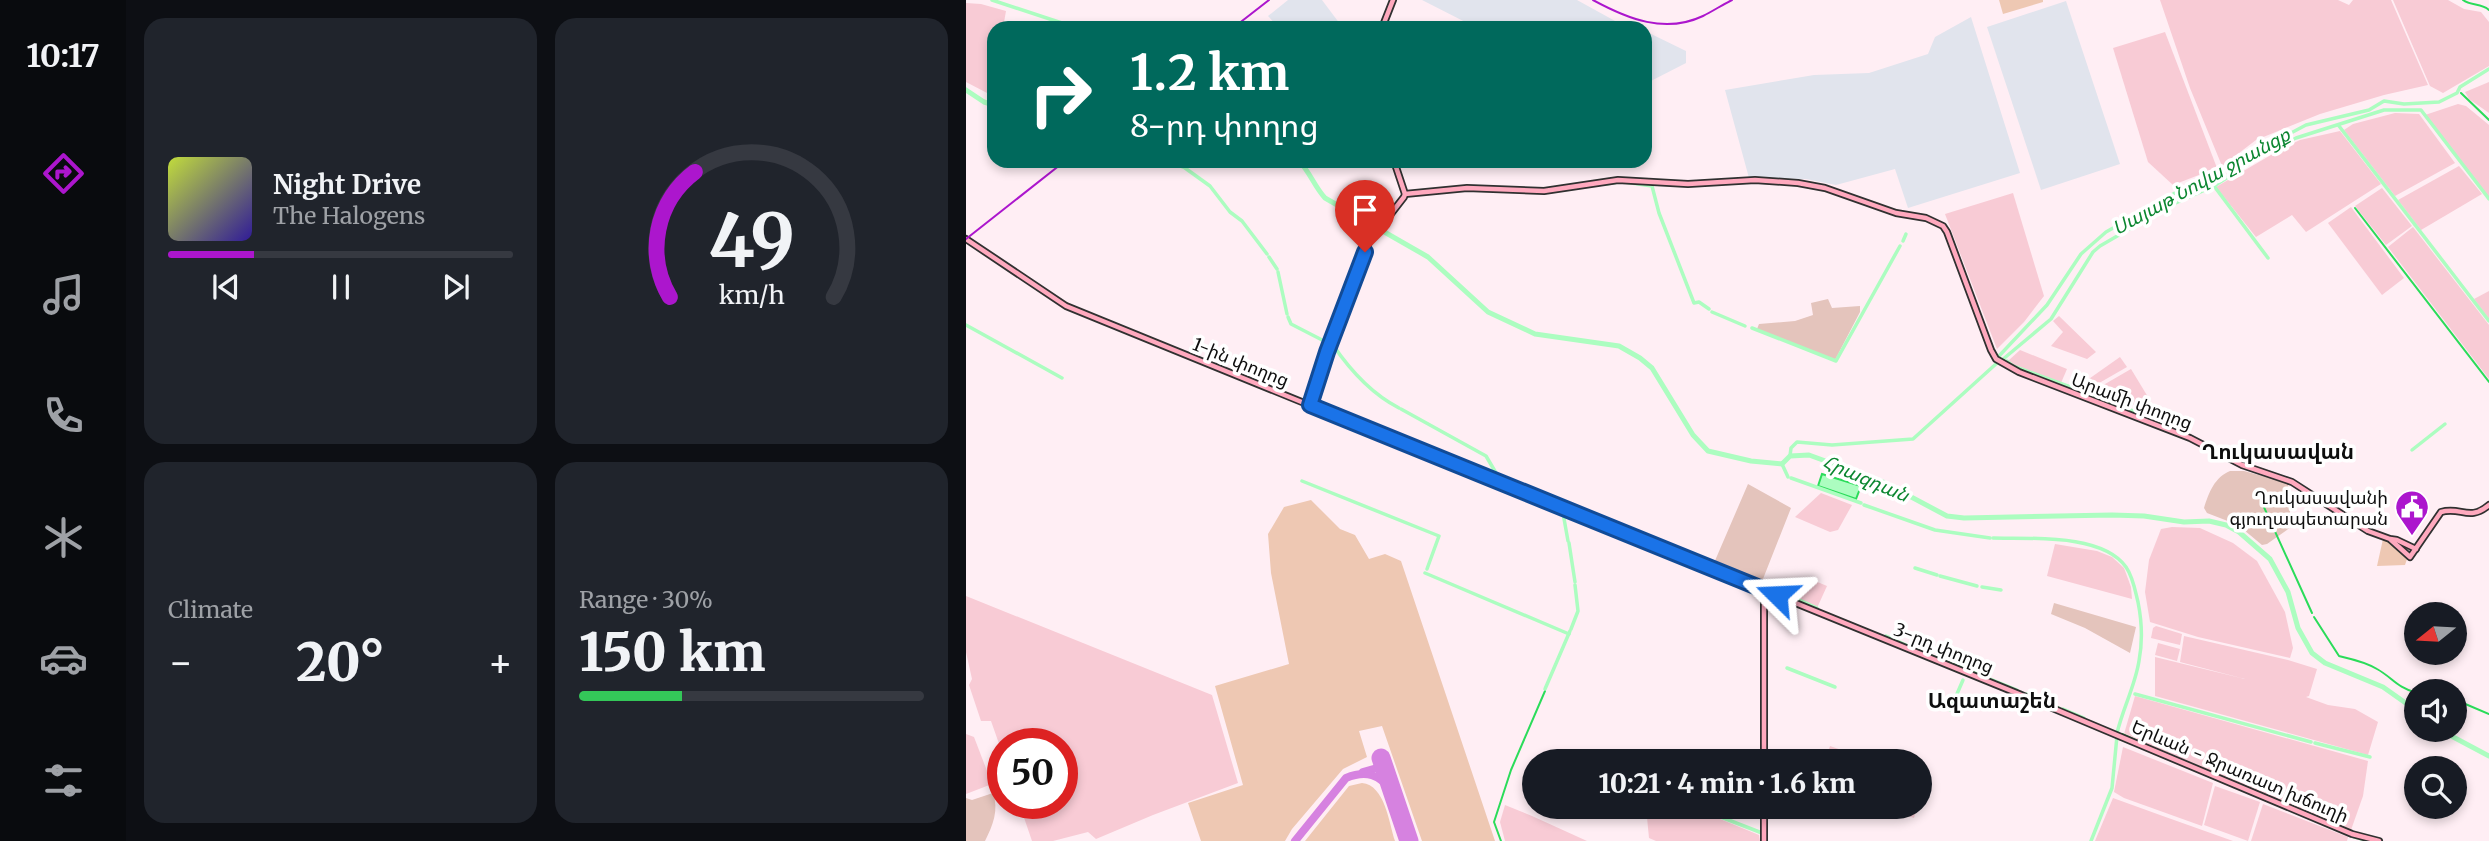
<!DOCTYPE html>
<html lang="en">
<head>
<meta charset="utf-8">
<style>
	:root { --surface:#171b24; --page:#20242c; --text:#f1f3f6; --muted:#9ea1a6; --line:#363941; --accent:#ac16cd }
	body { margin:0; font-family:Merriweather,"Noto Sans Armenian",serif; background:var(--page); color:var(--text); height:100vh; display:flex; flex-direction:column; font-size:26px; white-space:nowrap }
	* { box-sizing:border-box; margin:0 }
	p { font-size:23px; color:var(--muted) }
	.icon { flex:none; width:38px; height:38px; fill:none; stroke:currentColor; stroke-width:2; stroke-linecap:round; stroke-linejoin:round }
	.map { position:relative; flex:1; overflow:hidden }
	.side { display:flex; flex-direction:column; gap:18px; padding:18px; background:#0d0f14; width:840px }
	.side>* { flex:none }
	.banner { position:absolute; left:21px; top:21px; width:665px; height:147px; border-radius:21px; box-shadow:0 4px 10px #0003; background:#00695c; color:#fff; overflow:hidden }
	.needle { width:46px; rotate:252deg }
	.buttons { position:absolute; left:1438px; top:602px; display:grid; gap:14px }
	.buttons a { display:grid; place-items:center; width:63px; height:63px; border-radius:50%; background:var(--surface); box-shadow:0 4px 10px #0003; font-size:35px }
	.speed { position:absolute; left:21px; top:728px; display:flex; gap:14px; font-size:35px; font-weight:700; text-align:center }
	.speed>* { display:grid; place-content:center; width:91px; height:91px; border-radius:50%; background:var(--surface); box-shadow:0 4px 10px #0003; line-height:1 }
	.speed .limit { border:10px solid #d22; background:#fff; color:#111 }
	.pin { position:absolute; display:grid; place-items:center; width:60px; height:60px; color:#fff; margin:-72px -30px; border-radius:50% 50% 50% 0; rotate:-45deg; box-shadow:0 0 7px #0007 }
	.pin .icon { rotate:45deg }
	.me { position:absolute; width:77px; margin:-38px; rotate:291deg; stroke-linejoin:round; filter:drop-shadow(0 0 5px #0008) }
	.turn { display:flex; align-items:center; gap:24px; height:147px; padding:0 28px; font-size:32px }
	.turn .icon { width:91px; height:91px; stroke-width:2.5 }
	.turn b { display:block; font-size:49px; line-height:60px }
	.big { font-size:52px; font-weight:800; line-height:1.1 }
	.side .card { flex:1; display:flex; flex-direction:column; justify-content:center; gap:10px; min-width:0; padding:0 24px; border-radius:21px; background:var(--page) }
	.side .dial { align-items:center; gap:0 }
	.dial svg { height:182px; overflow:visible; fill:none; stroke:var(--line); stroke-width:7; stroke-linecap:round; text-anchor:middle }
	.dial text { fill:var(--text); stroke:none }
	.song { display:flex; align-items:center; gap:21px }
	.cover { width:84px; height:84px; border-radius:10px; background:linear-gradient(135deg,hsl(70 70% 55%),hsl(250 70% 35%)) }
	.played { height:7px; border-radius:4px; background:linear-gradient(90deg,var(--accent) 25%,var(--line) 25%) }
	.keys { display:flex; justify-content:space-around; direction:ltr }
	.heat { display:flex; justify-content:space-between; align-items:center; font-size:38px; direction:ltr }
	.charge { height:10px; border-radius:5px; background:linear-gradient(90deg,#34c759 30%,var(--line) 0) }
	.side .tiles { flex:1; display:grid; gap:18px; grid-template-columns:repeat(2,1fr) }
	.trip { position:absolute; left:556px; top:749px; width:410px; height:70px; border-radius:35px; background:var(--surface); box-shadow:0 4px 10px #0003; font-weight:800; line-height:70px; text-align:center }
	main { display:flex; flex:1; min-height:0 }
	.menu { display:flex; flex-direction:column; width:126px; justify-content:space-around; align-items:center; background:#090b0e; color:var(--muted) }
	.menu .icon { width:49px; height:49px }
	.menu .on { color:var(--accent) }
	.menu b { font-size:32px; color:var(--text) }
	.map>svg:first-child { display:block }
	.industrial { fill:#e1e4ed }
	.farmland { fill:#f8cbd5 }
	.green { fill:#eec8b3 }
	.cemetery { fill:#e4c4bc }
	.water { fill:#acfdc0; stroke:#2bdc5a; stroke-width:2 }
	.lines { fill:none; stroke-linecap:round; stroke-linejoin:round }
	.stream { stroke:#2bdc5a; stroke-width:2 }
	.canal { stroke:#acfdc0; stroke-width:3.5 }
	.river { stroke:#acfdc0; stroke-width:5 }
	.taxiway { stroke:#d682e0; stroke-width:8 }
	.runway { stroke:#d682e0; stroke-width:19 }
	.secondary-casing { stroke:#303030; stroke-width:8 }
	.secondary { stroke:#ffa9be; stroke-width:4.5 }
	.rail { stroke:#ac16cd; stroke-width:2 }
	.route-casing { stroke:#114b97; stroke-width:18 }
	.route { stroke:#1a73e8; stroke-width:12 }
	.labels { text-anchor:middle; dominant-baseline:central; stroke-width:7; stroke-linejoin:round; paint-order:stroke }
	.street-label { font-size:18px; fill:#0e0e0e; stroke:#fff }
	.poi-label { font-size:18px; fill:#0e0e0e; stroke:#fff; text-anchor:end }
	.water-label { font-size:19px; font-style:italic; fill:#0b8630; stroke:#fff }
	.quarter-label { font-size:21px; font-weight:bold; fill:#0e0e0e; stroke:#fff }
</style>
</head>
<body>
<main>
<nav class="menu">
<b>10:17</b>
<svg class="icon on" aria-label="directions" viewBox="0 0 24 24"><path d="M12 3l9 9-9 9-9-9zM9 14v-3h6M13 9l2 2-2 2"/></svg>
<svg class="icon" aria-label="music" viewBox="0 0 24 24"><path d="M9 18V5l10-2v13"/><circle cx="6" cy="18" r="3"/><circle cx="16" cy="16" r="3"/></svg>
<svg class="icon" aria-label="phone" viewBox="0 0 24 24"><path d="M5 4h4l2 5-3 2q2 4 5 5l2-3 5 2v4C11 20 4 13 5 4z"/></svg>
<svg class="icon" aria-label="climate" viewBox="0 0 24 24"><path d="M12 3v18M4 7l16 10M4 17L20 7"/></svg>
<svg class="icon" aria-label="car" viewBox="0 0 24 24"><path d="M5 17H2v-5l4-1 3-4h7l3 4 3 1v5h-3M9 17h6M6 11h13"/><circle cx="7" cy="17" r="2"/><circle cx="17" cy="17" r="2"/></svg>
<svg class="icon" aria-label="filters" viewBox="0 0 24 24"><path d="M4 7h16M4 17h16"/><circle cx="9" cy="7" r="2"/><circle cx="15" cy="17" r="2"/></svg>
</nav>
<section class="side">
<div class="tiles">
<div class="card">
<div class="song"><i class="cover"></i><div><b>Night Drive</b><p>The Halogens</p></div></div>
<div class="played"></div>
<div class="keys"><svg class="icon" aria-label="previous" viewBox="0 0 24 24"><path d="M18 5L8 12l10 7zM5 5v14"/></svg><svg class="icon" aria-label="pause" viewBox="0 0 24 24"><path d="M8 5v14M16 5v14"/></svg><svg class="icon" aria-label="next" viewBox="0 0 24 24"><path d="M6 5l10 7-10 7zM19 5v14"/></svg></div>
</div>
<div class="card dial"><svg viewBox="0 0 100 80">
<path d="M14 69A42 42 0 1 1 86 69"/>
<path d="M14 69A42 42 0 0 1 25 14" stroke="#ac16cd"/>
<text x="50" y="56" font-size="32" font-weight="700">49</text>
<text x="50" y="72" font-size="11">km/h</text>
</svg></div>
<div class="card"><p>Climate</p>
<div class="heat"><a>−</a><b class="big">20°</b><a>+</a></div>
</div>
<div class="card"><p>Range · 30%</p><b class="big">150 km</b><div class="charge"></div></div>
</div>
</section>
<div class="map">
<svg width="1523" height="841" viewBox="0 0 1523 841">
	<rect width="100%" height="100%" fill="#ffeef4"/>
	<g class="industrial">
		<path d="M 322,0 L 356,0 L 377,28 L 313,28 L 302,16 Z"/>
		<path d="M 456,0 L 611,0 L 660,27 L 665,25 L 672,28 L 511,28 Z"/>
		<path d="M 1100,1 L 1154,164 L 1075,190 L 1021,27 Z"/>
		<path d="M 1005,17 L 1054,173 L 942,208 L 929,169 L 870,185 L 840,179 L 783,178 L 759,90 L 848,75 L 903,73 L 962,54 L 969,37 Z"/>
		<path d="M 679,31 L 720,51 L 720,63 L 679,84 Z"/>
	</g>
	<g class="farmland">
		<path d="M 1194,0 L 1372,0 L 1383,5 L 1387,0 L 1425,0 L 1462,85 L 1418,95 L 1354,114 L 1290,140 L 1256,166 L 1224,88 Z"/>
		<path d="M 1427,0 L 1482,0 L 1498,9 L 1515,12 L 1523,22 L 1523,66 L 1477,93 L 1464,86 Z"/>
		<path d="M 0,3 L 15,4 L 40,11 L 37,28 L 28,28 L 28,70 L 23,94 L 0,82 Z"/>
		<path d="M 1199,32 L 1251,168 L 1207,185 L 1182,162 L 1147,48 Z"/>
		<path d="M 1523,82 L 1523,113 L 1503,99 L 1499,92 Z"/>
		<path d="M 1492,104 L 1500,106 L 1523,125 L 1523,198 L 1459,115 Z"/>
		<path d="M 1429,113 L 1453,114 L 1489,163 L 1429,196 L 1378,130 L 1387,124 Z"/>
		<path d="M 1374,131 L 1415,184 L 1340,232 L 1326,215 L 1290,237 L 1250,187 L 1317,148 L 1334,140 Z"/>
		<path d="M 1493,166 L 1516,194 L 1455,230 L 1432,200 Z"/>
		<path d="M 1416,188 L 1446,226 L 1420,245 L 1389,206 Z"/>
		<path d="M 1047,193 L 1078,296 L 1058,322 L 1031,349 L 979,214 Z"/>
		<path d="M 1385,207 L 1438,278 L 1416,295 L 1362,223 Z"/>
		<path d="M 1447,227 L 1523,325 L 1523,379 L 1422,247 Z"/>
		<path d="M 1523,291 L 1523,319 L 1508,299 Z"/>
		<path d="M 1093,316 L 1130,352 L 1121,359 L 1085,346 L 1097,332 L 1087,321 Z"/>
		<path d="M 1054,350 L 1101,369 L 1095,383 L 1047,365 L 1042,361 Z"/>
		<path d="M 1154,357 L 1161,367 L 1121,390 L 1110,388 Z"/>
		<path d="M 1165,369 L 1182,397 L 1171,404 L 1165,406 L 1127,391 Z"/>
		<path d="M 855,493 L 886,505 L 872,530 L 864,532 L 829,517 Z"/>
		<path d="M 1206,527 L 1234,528 L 1267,543 L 1291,561 L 1319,612 L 1327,648 L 1324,658 L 1232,637 L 1184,622 L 1179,592 L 1183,560 L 1195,529 Z"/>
		<path d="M 1089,544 L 1131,551 L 1146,557 L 1158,568 L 1165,587 L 1166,599 L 1081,576 Z"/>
		<path d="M 842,578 L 861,586 L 851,608 L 833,599 Z"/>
		<path d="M 0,596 L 246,695 L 272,783 L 187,815 L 130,839 L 122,832 L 87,841 L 66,841 L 53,803 L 96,803 L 96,744 L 37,744 L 37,755 L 25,721 L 15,721 L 3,685 L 6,679 L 0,652 Z"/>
		<path d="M 1190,626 L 1216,634 L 1214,645 L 1185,638 L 1187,628 Z"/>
		<path d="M 1218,636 L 1322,660 L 1351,669 L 1343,696 L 1340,697 L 1362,705 L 1389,709 L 1412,722 L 1402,755 L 1189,696 L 1189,657 L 1279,679 L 1214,662 Z"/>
		<path d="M 1192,643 L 1214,649 L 1211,661 L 1189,655 Z"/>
		<path d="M 1169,696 L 1402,761 L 1397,796 L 1385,830 L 1158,734 Z"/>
		<path d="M 0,734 L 8,737 L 26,784 L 0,794 Z"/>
		<path d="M 864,746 L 907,761 L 859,761 Z"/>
		<path d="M 1157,747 L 1247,783 L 1236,826 L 1158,798 L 1148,792 Z"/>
		<path d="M 806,750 L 843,761 L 805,761 Z"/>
		<path d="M 1249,786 L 1294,802 L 1282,841 L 1238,825 Z"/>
		<path d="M 1147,798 L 1194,815 L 1267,841 L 1129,841 Z"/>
		<path d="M 1297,804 L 1382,837 L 1381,841 L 1285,841 Z"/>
		<path d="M 539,805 L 566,816 L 621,841 L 539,841 L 534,822 Z"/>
		<path d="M 680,807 L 725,807 L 793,835 L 794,841 L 690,841 L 683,838 Z"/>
		<path d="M 916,807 L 951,807 L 948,818 Z"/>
	</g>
	<g class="green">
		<path d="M 1033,0 L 1077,0 L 1077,2 L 1037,14 Z"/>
		<path d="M 345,500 L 374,529 L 389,535 L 403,559 L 419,554 L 435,561 L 529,841 L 456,841 L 416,726 L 393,731 L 401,757 L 377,769 L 326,829 L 319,841 L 235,841 L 222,803 L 277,785 L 249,686 L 323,664 L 305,573 L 302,534 L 318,507 Z"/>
		<path d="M 1417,539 L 1425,542 L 1441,559 L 1439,565 L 1411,566 Z"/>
		<path d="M 396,783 C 419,785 423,823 429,841 L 339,841 L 383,786 Z"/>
	</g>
	<g class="cemetery">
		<path d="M 862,299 L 866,308 L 894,306 L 894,312 L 869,360 L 791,329 L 793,324 L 829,321 L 847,315 L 845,303 Z"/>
		<path d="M 1264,471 L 1278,471 L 1322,483 L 1325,527 L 1301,544 L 1296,545 L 1272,525 L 1241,513 L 1238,508 C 1243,492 1249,477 1264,471 Z"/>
		<path d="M 782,484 L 825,508 L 795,584 L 757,571 L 758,568 L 748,563 Z"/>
		<path d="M 1088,603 L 1170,627 L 1164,653 L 1119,628 L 1085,614 Z"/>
		<path d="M 27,793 C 33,810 27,825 19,841 L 0,841 L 0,798 L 6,800 Z"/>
	</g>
	<path class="water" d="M 856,474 L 895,486 L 890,499 L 852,486 Z"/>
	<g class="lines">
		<g class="stream">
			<path d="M 1497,0 C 1505,6 1516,3 1523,10"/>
			<path d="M 1495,93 L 1523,120"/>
			<path d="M 1389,208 L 1523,382"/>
			<path d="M 1297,505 L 1346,613"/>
			<path d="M 1348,617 L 1373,656 C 1386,659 1400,662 1411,669 C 1427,678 1430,687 1451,693"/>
			<path d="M 1490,700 L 1523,714"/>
			<path d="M 1156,734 L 1203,755"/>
			<path d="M 1247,773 L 1385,831"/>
			<path d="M 535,841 L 528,822 L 545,770 L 579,691"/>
		</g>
		<g class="canal">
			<path d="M 26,0 L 111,28"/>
			<path d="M 1373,126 L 1523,321"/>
			<path d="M 202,161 L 219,168 L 244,186 L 264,212 L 276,221 L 301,254"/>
			<path d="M 658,182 L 686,186 L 693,213 L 728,303 L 733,302 L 743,309"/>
			<path d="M 640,184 L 652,182"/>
			<path d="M 1248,186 L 1302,258"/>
			<path d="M 937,241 L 940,234"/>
			<path d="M 303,257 L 311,269"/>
			<path d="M 312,272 L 321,314"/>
			<path d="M 746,312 L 779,326"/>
			<path d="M 322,317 L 325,324 L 360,342"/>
			<path d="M 0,325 L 96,378"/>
			<path d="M 786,328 L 870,361 L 934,246"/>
			<path d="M 367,345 C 384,370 406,394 433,408"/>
			<path d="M 1033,356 L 1081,305 L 1115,254 L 1140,232 L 1209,193 L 1238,183 L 1293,145 L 1308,142 L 1340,125 L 1403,110 L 1418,101 L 1438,104 L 1473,102 L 1491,93 L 1494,87 L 1523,69"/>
			<path d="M 1036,360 L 1085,319 L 1127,252 L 1134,246 L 1203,206 L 1248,186 L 1304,150 L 1330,138 L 1418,110 L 1455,110 L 1523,199"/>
			<path d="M 1041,361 L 1047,366 L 1118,392"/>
			<path d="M 1121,394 L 1178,415"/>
			<path d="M 435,409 L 520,456 L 533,478"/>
			<path d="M 1446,450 L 1479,424"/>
			<path d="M 824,456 L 825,448 L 831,442 L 866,445 L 947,439 L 1031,363"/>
			<path d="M 816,464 L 822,477"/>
			<path d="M 825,478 L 895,503"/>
			<path d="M 336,481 L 473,536 L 461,569"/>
			<path d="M 537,486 L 597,513 L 602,541"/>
			<path d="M 898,505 L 969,530 L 1024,538"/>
			<path d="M 1027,538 C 1063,539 1136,533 1160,567 C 1167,577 1169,590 1172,602 C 1176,622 1177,640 1173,661 C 1169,686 1157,708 1151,733"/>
			<path d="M 603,543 L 609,582"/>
			<path d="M 949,568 L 971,575"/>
			<path d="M 459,573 L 603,634"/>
			<path d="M 974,576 L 1011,586"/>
			<path d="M 1016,587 L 1035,590"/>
			<path d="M 831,599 L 851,608"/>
			<path d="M 605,629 L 612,611 L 609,585"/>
			<path d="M 920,636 L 940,645"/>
			<path d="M 950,650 L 996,668"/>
			<path d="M 821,668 L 869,687"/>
			<path d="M 1002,670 L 1051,690"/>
			<path d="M 579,689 L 604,631"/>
			<path d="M 1061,694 L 1093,708"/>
			<path d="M 1169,694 L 1345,742"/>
			<path d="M 1097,709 L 1118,718"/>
			<path d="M 984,710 L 997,680"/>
			<path d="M 1349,743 L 1404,757"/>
			<path d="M 729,807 L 796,833"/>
			<path d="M 1388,837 L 1404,841"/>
			<path d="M 1125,841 L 1146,788 L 1151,736"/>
		</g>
		<g class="river">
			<path d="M 0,90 L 18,102 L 28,105"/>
			<path d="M 333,161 C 344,172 348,186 359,198 L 462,257 L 522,312 L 569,334 L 653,346 L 674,358 L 686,368 L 727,435 L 742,451 L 785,461 L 816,464 L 824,456 L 843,455 L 917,482 L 981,516 L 998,518 L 1146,515 L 1178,516 L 1218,522 L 1243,521 L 1260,525 L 1273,532 L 1304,559 L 1322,592 L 1332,628 L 1346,653 L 1359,663 L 1417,687 L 1451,711"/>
			<path d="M 1474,730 L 1523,756"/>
		</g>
		<g class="taxiway">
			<path d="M 397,772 L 418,766"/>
			<path d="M 329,841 L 380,778 C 400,770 414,774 426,792"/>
		</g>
		<path class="runway" d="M 415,758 L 443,841"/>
		<g class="secondary-casing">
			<g id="secondary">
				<path d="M 416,28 L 427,0"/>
				<path d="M 439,194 L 501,188 L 578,191 L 652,180 L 722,184 L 789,180 L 832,183 L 859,188 L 930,213 L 960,218 L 977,226 L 981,232 L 1025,350 L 1030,359 L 1053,372 L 1224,438 L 1276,465 L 1326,482 L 1402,531 L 1424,539 L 1431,540 L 1450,549"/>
				<path d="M 0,239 L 100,306 L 1053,694 L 1386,834 L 1413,841"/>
				<path d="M 344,405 L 361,352 L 403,242 L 438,197 L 439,194 L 428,161"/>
				<path d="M 1425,540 L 1444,557 L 1475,512 C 1495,506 1503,522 1523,505"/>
				<path d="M 798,761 L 798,590"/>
				<path d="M 798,807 L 798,841"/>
			</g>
		</g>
		<use href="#secondary" class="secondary"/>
		<g class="rail">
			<path d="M 627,0 C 662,19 699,34 737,16 C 747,11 756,5 766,0"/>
			<path d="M 267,28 L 303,0"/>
			<path d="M 0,239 L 99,161"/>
		</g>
	</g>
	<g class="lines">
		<g class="route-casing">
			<path id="route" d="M 399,252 L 361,352 L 344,405 L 811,595"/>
		</g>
		<use href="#route" class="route"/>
	</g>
	<defs>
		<g id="civic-pin" transform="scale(1.75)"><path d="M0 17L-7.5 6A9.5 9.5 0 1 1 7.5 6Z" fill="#ac16cd" stroke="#fff"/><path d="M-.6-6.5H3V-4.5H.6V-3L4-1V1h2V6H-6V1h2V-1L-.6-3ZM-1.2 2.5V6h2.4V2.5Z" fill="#fff"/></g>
	</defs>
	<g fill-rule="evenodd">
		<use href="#civic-pin" x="1446" y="507"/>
	</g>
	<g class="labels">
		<g class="street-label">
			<text transform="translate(275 362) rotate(22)">1-ին փողոց</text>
			<text transform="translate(1166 401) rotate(21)">Արամի փողոց</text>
			<text transform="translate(978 648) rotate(22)">3-րդ փողոց</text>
			<text transform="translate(1274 771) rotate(23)">Երևան - Ջրառատ խճուղի</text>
		</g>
		<g class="poi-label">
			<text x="1422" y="497">Ղուկասավանի<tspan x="1422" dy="21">գյուղապետարան</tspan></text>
		</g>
		<g class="water-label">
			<text transform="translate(1235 181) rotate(-29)">Սայաթ Նովա ջրանցք</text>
			<text transform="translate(900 478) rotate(23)">Հրազդան</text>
		</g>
		<g class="quarter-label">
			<text x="1312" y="451">Ղուկասավան</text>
			<text x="1026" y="700">Ազատաշեն</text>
		</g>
	</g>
</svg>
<div class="buttons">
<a><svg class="needle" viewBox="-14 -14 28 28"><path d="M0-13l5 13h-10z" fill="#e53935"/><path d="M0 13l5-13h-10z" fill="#9ea1a6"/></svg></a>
<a><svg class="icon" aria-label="sound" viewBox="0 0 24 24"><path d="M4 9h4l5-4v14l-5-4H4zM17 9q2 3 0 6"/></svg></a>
<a><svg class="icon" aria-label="search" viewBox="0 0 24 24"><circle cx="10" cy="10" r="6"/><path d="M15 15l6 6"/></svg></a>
</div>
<div class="speed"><div class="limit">50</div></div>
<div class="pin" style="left:399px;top:252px;background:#d93025"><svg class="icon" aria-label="arrive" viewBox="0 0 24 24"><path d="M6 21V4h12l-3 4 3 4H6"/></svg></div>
<svg class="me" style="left:811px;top:595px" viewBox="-20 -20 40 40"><path d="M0-17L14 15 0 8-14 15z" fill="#1a73e8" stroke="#fff" stroke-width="4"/></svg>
<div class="trip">10:21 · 4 min · 1.6 km</div>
<div class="banner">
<div class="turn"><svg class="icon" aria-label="right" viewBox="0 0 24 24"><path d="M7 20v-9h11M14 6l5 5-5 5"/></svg><div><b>1.2 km</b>8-րդ փողոց</div></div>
</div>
</div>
</main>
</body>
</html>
